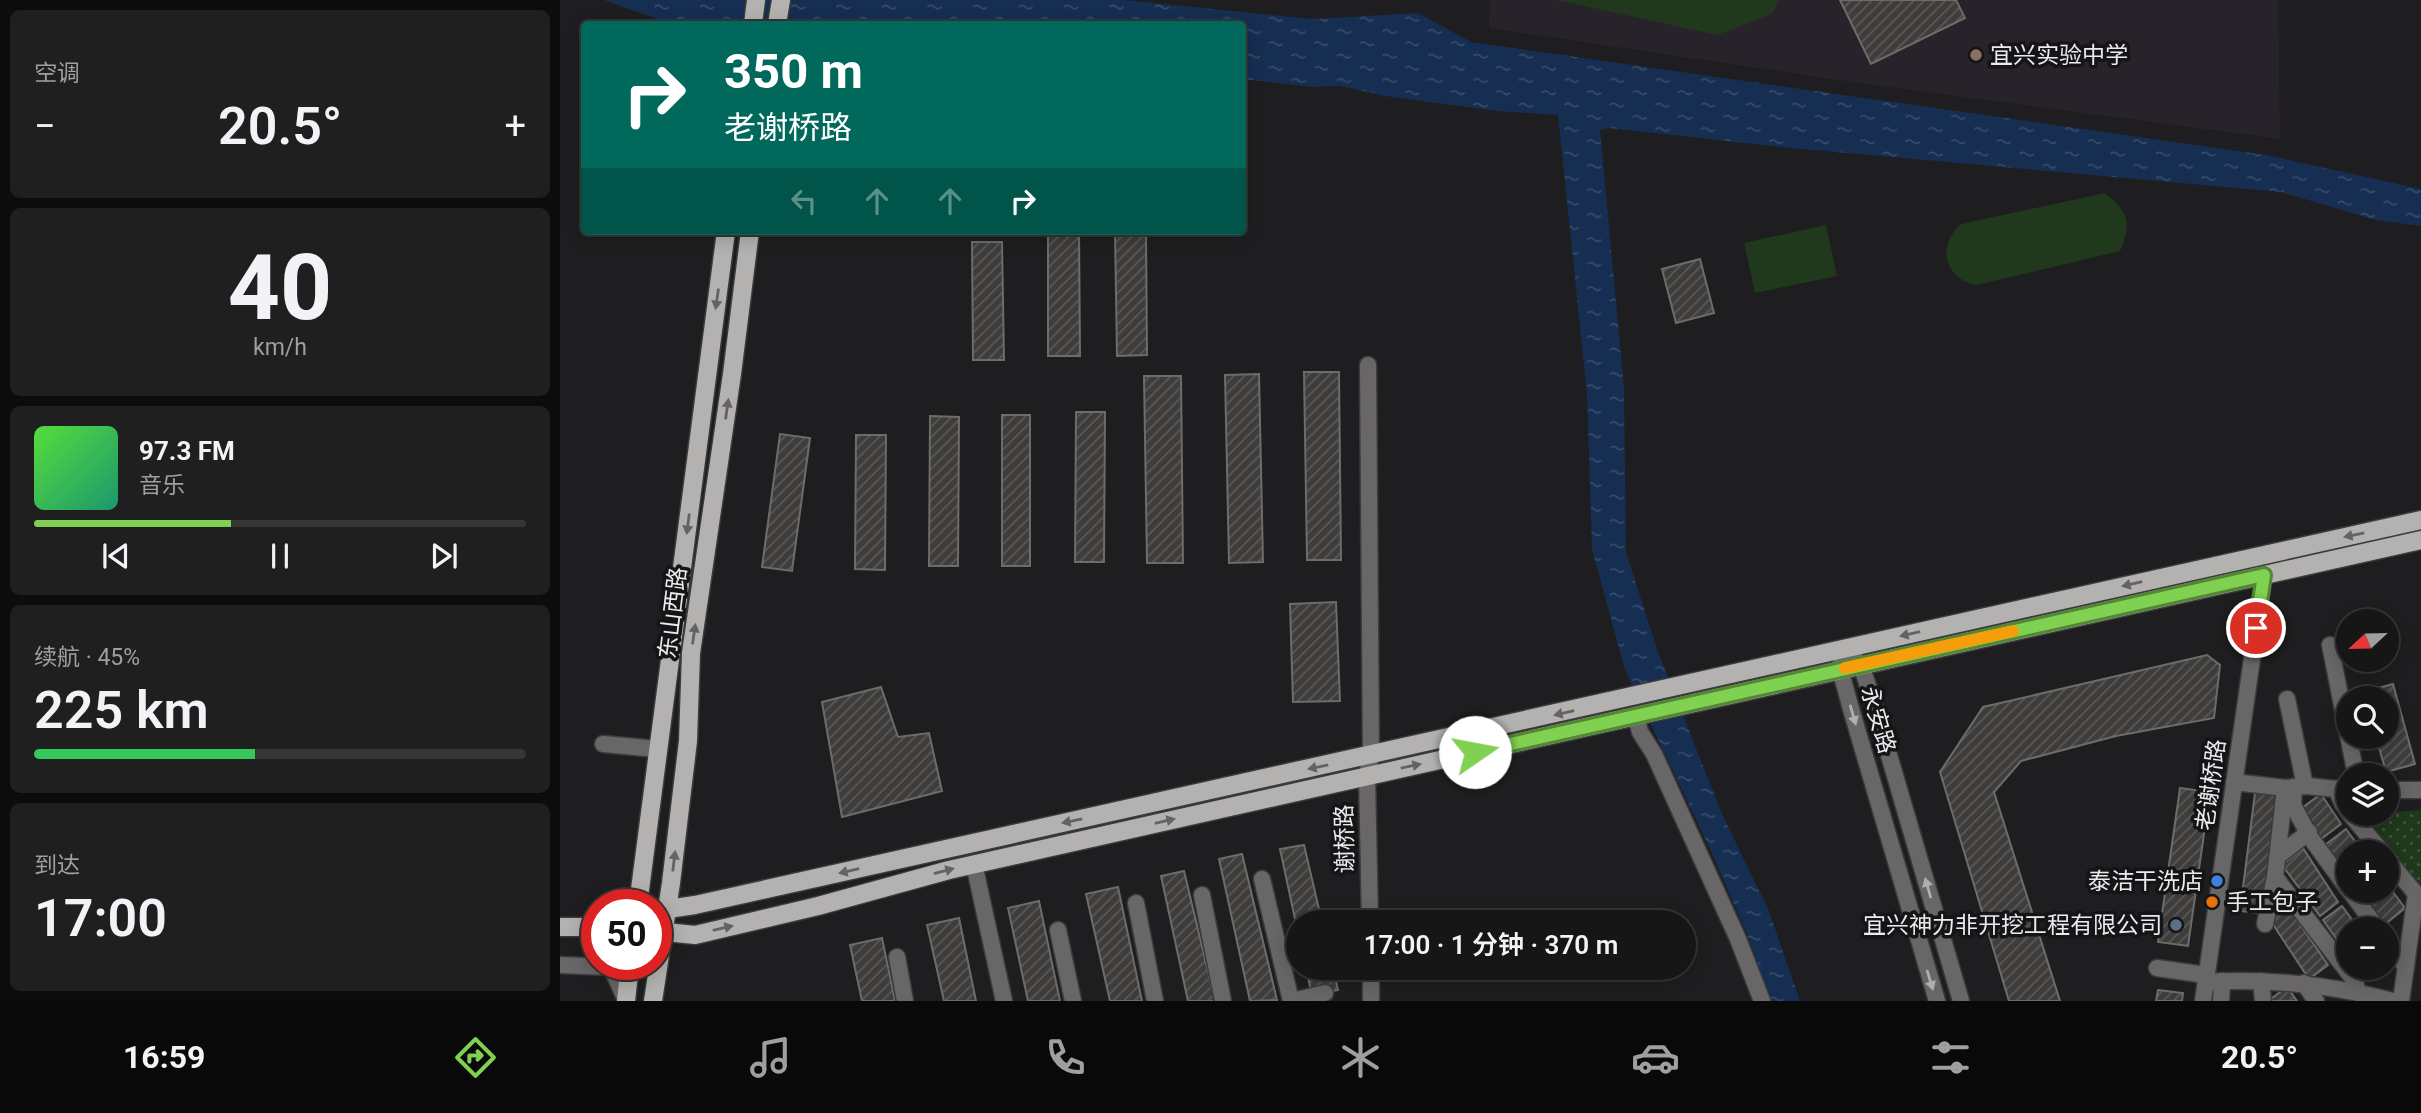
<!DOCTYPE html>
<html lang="zh">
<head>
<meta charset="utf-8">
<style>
	:root { --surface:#161617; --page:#1f1f20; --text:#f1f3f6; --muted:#9e9fa1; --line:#353536; --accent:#80d051 }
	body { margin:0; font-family:Roboto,"Noto Sans SC",sans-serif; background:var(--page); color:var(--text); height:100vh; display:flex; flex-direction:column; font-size:26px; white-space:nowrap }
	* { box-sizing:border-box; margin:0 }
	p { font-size:23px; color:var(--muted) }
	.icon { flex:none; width:38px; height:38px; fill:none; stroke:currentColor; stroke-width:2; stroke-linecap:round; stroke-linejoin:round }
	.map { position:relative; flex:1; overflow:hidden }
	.side { display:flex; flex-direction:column; gap:10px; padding:10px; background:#0c0c0d; width:560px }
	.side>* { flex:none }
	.guide { position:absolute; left:21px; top:21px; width:665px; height:214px; border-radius:7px; box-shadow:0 4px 18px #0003,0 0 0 2px var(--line); background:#00695c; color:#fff; overflow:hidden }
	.needle { width:46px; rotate:248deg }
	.tools { position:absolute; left:1776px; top:609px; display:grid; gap:14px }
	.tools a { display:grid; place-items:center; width:63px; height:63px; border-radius:50%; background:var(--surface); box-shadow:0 4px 18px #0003,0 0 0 2px var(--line); font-size:35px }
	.speed { position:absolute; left:21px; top:889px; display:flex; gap:14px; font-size:35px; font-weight:700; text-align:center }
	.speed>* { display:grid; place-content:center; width:91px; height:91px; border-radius:50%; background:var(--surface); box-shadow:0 4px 18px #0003,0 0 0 2px var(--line); line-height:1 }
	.speed .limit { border:10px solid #d22; background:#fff; color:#111 }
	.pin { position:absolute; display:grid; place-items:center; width:60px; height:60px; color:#fff; margin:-30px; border:4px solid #fff; border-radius:50%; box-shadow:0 2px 7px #0007 }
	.me { position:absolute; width:77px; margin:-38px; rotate:78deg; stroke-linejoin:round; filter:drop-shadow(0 0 5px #0008) }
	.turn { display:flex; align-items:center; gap:24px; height:147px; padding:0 28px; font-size:32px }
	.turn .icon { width:91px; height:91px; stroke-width:2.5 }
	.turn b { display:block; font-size:49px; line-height:60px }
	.lanes { display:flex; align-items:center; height:66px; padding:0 28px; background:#0003; justify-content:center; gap:35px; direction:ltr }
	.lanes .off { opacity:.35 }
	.big { font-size:52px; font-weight:600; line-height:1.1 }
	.side .widget { flex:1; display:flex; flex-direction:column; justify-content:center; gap:10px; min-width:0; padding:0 24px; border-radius:10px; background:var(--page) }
	.side .dial { align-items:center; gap:0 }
	.dial b { font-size:91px; line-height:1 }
	.song { display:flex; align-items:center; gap:21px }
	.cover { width:84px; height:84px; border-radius:10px; background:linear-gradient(135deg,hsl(110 70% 55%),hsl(160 70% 35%)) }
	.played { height:7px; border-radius:4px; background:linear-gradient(90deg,var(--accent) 40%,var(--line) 40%) }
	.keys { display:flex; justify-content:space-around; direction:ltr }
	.heat { display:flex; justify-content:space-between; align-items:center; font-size:38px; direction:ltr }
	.charge { height:10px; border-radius:5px; background:linear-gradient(90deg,#34c759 45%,var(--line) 0) }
	.trip { position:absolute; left:726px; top:910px; width:410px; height:70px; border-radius:35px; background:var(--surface); box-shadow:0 4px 18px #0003,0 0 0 2px var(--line); font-weight:600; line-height:70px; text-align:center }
	.tabs { display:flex; height:112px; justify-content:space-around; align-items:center; background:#090909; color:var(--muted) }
	.tabs .icon { width:49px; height:49px }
	.tabs .active { color:var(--accent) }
	.tabs b { font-size:32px; color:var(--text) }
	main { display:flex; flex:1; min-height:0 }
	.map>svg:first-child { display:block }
	.built { fill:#28232a }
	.grass { fill:url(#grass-dots) }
	.garden { fill:#20381c }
	.water { fill:url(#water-ripples) }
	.building { fill:url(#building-hatch); stroke:#6e6c69; stroke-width:2 }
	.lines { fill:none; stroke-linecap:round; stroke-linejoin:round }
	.minor-casing { stroke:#3b3a3c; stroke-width:19 }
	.major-casing { stroke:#3b3a3c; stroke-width:21 }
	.minor { stroke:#686666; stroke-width:16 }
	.major { stroke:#b4b1b1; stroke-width:18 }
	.oneway { fill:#646264 }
	.oneway2 { fill:#b0afb0 }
	.route-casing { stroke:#538735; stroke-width:18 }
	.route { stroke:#80d051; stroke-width:12 }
	.slow { stroke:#f59e0b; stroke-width:12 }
	.education-dot { fill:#8d6e63; stroke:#151416; stroke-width:2.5 }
	.shop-dot { fill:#3f7fe0; stroke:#151416; stroke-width:2.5 }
	.food-dot { fill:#e8710a; stroke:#151416; stroke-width:2.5 }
	.service-dot { fill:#5c6f8a; stroke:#151416; stroke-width:2.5 }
	.labels { text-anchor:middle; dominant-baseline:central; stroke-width:7; stroke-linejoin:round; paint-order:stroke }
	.poi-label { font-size:23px; fill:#ebeaec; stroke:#151416; text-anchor:start }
	.street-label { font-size:23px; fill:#ebeaec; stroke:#151416 }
</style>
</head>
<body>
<main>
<section class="side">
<div class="widget"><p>空调</p>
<div class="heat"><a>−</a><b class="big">20.5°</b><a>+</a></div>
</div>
<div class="widget dial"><b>40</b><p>km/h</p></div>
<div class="widget">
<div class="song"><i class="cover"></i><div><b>97.3 FM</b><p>音乐</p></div></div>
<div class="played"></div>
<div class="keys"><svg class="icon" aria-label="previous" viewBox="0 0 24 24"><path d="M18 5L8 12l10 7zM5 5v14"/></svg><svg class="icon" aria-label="pause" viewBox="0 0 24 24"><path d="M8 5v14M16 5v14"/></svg><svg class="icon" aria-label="next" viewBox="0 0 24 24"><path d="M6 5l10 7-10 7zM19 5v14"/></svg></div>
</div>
<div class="widget"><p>续航 · 45%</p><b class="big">225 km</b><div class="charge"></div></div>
<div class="widget"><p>到达</p><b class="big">17:00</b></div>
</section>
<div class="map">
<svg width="1861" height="1001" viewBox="0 0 1861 1001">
	<defs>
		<pattern id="grass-dots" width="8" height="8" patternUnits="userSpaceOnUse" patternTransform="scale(1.75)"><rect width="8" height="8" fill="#20381c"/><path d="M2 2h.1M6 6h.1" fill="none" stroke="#41553d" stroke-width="1.8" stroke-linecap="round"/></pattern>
		<pattern id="water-ripples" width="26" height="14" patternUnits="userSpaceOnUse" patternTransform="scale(1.75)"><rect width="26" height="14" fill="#152e51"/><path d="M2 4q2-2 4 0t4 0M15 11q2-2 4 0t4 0" fill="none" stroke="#374c6a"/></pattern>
		<pattern id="building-hatch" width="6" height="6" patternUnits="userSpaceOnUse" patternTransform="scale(1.75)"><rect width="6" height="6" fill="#3f3d3b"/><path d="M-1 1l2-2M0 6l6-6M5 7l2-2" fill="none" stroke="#5b5958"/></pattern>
	</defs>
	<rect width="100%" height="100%" fill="#1e1d1f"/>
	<path class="built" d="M 930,0 L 1718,0 L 1720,139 L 1299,83 L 929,28 Z"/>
	<path class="grass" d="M 1861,810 L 1861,888 L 1801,814 Z"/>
	<g class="garden">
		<path d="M 997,0 L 1219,0 L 1212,14 L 1157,35 Z"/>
		<path d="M 1545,193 C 1569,213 1572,223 1560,251 L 1417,285 C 1384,279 1376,246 1401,224 Z"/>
		<path d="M 1266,225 L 1277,276 L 1195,293 L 1184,243 Z"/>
	</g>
	<path class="water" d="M 44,0 L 564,0 L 753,19 L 858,13 L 911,42 L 1706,155 L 1861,189 L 1861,226 L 1816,220 L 1721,192 L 1231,148 L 1049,128 L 1040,130 L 1064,388 L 1066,552 L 1098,652 L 1162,814 L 1209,911 L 1240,1001 L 1211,1001 L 1187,934 L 1151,851 L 1065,670 L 1032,549 L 1027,394 L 998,115 L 937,111 L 825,96 L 781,86 L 752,87 L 683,79 L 682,24 L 111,24 Z"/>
	<g class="building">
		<path d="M 1280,0 L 1396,0 L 1405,18 L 1311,64 Z"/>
		<path d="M 488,231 L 519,231 L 520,356 L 488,356 Z"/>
		<path d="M 555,231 L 586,231 L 587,355 L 557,356 Z"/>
		<path d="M 412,242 L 442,242 L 444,360 L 413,360 Z"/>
		<path d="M 1140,259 L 1154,313 L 1116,323 L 1102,269 Z"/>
		<path d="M 744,372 L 779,372 L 781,560 L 747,560 Z"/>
		<path d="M 699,374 L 703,562 L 669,563 L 665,375 Z"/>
		<path d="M 584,376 L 621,376 L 623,563 L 587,563 Z"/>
		<path d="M 516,412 L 545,412 L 544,562 L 515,562 Z"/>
		<rect x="442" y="415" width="28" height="151"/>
		<path d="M 370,416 L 399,417 L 398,566 L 369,566 Z"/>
		<path d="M 220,434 L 250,438 L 232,571 L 202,567 Z"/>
		<path d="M 296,435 L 326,435 L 325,570 L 295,569 Z"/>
		<path d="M 776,602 L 780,701 L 733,702 L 730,604 Z"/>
		<path d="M 1647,655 L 1660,665 L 1654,718 L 1556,736 L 1461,761 L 1434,792 L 1500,1001 L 1449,1001 L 1380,772 L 1423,707 Z"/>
		<path d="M 1833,684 L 1855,764 L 1826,772 L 1816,737 L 1827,737 L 1827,698 L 1806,698 L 1804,692 Z"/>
		<path d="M 321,687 L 338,737 L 369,733 L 382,791 L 282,817 L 262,702 Z"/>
		<path d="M 1620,788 L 1650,792 L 1628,946 L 1598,942 Z"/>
		<path d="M 1695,793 L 1718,795 L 1703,914 L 1680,911 Z"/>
		<path d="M 1761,794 L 1781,824 L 1761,839 L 1739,810 Z"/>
		<path d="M 1786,829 L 1803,852 L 1788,852 L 1788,877 L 1765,845 Z"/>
		<path d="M 744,845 L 762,922 L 738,922 L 738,933 L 720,849 Z"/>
		<path d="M 1743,848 L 1778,902 L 1760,916 L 1722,865 Z"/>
		<path d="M 682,854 L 717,1000 L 690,1001 L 659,859 Z"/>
		<path d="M 624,871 L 655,1001 L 628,1001 L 601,876 Z"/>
		<path d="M 1827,884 L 1845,908 L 1824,925 L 1799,891 L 1827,891 Z"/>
		<path d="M 558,887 L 582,1001 L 550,1001 L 526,894 Z"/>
		<path d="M 479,901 L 500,1001 L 468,1001 L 448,908 Z"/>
		<path d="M 1727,905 L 1768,965 L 1749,979 L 1710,920 Z"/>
		<path d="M 1782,906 L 1799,929 L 1788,929 L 1788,955 L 1763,920 Z"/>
		<path d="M 399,918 L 416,1001 L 384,1001 L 367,925 Z"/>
		<path d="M 322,938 L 335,1001 L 302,1001 L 290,945 Z"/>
		<path d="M 746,968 L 773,968 L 778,990 L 752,996 Z"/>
		<path d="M 1798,968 L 1823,968 L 1807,980 Z"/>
		<path d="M 1727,987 L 1737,1001 L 1708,1001 Z"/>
		<path d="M 1598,990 L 1623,993 L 1622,1001 L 1596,1001 Z"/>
	</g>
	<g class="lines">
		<g class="minor-casing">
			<g id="minor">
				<path d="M 808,365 L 811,756 L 807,776 L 810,922"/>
				<path d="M 1770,645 L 1796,775"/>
				<path d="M 1284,648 L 1301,665 L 1314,704 L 1401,1001"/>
				<path d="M 1282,658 L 1280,669 L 1291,709 L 1377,1001"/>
				<path d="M 1727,699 L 1745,786"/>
				<path d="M 1076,716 L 1080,732 L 1094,754 L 1178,939 L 1202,1001"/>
				<path d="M 43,744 L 97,749"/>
				<path d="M 1674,782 L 1725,788 L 1747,786 L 1776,789"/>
				<path d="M 1788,786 L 1776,789 L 1783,804 L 1788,811"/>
				<path d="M 1734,787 L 1733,805 L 1750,837 L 1788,889"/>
				<path d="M 1725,788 L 1715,877 L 1795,981 L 1798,993"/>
				<path d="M 1827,790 L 1861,790"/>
				<path d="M 1790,814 L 1822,852"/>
				<path d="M 1718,856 L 1749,832"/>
				<path d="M 1827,859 L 1856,894 L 1841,1001"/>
				<path d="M 414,864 L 444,1001"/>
				<path d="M 702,879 L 731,1001"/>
				<path d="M 1790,891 L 1818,929"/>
				<path d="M 642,895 L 663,1001"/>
				<path d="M 576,903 L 595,1001"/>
				<path d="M 1705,924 L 1715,877"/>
				<path d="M 498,930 L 513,1001"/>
				<path d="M 1827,941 L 1846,967"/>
				<path d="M 337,957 L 345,1001"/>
				<path d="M 0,965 L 51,967 L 66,1000"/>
				<path d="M 811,968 L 811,1001"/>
				<path d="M 1597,968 L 1646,975"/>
				<path d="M 1701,981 L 1703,1001"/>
				<path d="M 1646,982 C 1710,978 1771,985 1833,1001"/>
				<path d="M 1744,983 L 1756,1001"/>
				<path d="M 733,1001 L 765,993"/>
				<path d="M 1643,1001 L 1704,575"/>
				<path d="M 1661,1001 L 1662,981"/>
			</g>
		</g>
		<g class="major-casing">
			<g id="major">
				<path d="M 193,24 L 196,0"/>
				<path d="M 217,24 L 221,0"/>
				<path d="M 78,905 L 166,231"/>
				<path d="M 96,915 L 108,909 L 135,905 L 1861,520"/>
				<path d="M 0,927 L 37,927"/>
				<path d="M 96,931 L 135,935 L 258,906 L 389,870 L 1861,540"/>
				<path d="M 66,1001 L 70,964"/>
				<path d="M 93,1001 L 111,883 L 128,741 L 131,653 L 172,374 L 190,231"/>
			</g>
		</g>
		<use href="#minor" class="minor"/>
		<use href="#major" class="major"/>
	</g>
	<defs><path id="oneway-solid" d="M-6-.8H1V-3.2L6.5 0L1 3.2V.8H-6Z" transform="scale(1.75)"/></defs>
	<g class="oneway">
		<use href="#oneway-solid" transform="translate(157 299) rotate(98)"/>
		<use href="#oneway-solid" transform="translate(167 409) rotate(-82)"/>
		<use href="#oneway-solid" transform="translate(128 524) rotate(97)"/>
		<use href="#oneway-solid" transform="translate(1794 535) rotate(168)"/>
		<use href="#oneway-solid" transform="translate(1572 584) rotate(167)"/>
		<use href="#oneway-solid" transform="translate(134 634) rotate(-82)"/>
		<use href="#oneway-solid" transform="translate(1350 634) rotate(167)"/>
		<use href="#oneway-solid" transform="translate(1004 713) rotate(167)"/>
		<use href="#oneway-solid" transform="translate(851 766) rotate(-12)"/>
		<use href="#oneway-solid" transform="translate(758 767) rotate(168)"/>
		<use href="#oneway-solid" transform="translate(512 821) rotate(168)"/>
		<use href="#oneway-solid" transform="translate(605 821) rotate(-13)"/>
		<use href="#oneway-solid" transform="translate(114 861) rotate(-83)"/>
		<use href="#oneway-solid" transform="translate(289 871) rotate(167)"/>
		<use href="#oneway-solid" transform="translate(384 871) rotate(-15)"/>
		<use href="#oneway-solid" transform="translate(163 928) rotate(-13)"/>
	</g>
	<g class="oneway2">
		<use href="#oneway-solid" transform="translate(1293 715) rotate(74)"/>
		<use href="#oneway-solid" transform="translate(1368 888) rotate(-106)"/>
		<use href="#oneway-solid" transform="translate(1370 980) rotate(73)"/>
	</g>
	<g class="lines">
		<g class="route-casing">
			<path id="route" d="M 915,752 L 1704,575 L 1696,628"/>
		</g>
		<use href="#route" class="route"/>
		<path class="slow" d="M 1285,668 L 1453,631"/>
	</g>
	<circle class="education-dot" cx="1416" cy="55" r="7"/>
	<circle class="shop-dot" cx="1657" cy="881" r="7"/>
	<circle class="food-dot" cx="1652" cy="902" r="7"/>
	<circle class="service-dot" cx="1616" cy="925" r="7"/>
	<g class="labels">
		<g class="poi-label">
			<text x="1430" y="55">宜兴实验中学</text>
			<text x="1643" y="881" text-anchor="end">泰洁干洗店</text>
			<text x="1666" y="902">手工包子</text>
			<text x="1602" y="925" text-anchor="end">宜兴神力非开挖工程有限公司</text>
		</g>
		<g class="street-label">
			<text transform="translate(113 613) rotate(-83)">东山西路</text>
			<text transform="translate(1318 720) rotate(74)">永安路</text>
			<text transform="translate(1651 785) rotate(-82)">老谢桥路</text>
			<text transform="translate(785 839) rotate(-91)">谢桥路</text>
		</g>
	</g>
</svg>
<div class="tools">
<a><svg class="needle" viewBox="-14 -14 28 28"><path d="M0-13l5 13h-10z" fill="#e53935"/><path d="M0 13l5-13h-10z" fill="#9e9fa1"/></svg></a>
<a><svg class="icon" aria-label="search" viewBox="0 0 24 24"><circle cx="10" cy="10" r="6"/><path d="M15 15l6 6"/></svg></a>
<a><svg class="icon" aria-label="layers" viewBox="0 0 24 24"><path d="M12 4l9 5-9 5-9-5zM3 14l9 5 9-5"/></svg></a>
<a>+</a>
<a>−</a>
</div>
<div class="speed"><div class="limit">50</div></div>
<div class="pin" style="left:1696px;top:628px;background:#d93025"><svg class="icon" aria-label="arrive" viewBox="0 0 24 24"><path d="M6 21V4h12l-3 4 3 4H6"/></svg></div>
<svg class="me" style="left:915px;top:752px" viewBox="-20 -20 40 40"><circle r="19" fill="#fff"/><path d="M0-13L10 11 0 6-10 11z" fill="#80d051"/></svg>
<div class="trip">17:00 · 1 分钟 · 370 m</div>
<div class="guide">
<div class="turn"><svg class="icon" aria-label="right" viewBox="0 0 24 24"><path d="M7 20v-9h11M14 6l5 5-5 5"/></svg><div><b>350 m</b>老谢桥路</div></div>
<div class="lanes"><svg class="icon off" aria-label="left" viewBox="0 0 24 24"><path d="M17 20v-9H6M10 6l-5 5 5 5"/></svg><svg class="icon off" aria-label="ahead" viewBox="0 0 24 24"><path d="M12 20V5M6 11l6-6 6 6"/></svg><svg class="icon off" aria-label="ahead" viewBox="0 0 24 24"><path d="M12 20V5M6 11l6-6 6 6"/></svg><svg class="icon" aria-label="right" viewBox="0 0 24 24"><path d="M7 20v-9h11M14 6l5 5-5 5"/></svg></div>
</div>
</div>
</main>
<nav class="tabs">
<b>16:59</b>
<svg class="icon active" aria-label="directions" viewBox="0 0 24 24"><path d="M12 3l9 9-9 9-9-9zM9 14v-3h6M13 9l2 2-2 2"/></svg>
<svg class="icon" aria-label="music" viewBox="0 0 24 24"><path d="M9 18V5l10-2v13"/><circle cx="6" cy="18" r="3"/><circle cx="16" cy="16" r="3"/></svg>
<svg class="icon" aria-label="phone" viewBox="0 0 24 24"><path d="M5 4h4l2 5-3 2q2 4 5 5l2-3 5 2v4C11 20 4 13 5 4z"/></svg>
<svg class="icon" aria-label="climate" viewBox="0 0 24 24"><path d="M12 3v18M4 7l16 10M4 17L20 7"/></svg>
<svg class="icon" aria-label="car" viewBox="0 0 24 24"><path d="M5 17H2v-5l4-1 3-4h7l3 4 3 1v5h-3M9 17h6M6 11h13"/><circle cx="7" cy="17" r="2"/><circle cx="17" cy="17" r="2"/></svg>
<svg class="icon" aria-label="filters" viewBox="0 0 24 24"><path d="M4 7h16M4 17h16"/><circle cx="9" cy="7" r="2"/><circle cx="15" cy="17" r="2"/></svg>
<b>20.5°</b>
</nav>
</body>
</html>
